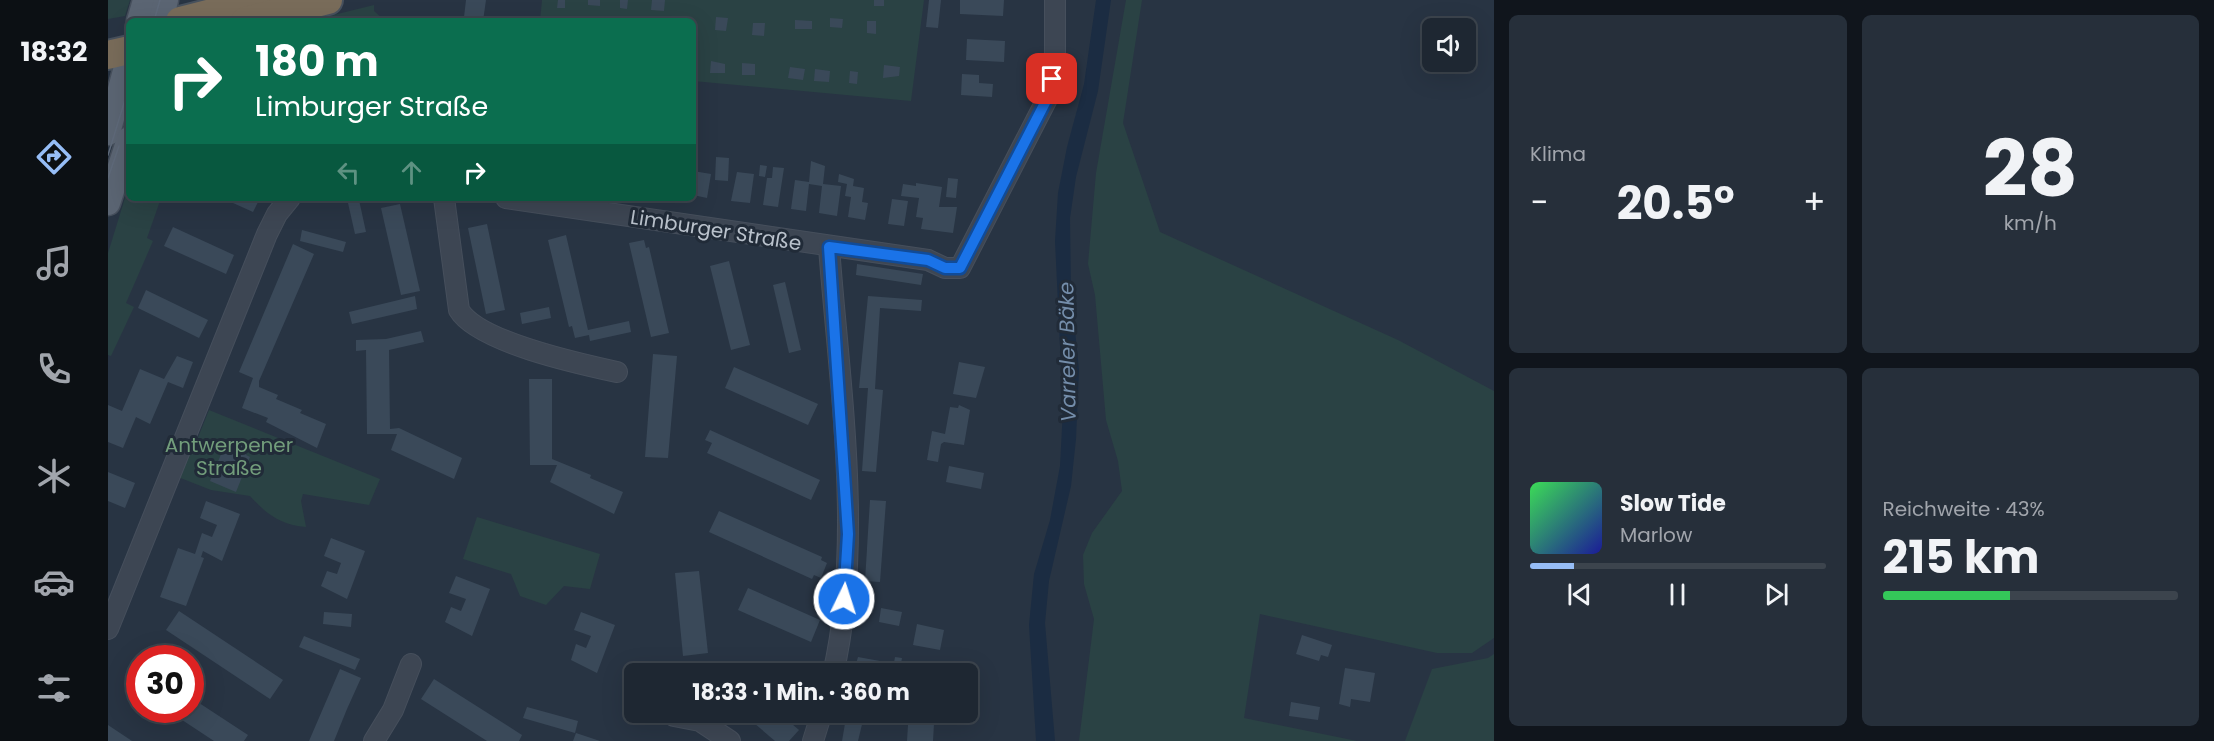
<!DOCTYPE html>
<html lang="de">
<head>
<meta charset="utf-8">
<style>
	:root { --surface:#1e2732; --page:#262f3a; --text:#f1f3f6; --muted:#a1a5ac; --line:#3c444d; --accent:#96bdf6 }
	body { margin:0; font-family:Poppins,sans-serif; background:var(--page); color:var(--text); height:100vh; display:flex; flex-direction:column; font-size:22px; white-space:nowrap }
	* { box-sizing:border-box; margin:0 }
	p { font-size:20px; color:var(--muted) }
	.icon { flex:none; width:33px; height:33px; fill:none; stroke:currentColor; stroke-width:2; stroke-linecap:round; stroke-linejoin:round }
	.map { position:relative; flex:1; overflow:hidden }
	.sheet { display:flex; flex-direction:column; gap:15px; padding:15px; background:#10151c; width:720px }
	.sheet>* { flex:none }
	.guide { position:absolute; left:18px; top:18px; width:570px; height:183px; border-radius:9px; box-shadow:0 6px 24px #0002,0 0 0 2px var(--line); background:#0b6e4f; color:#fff; overflow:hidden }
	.buttons { position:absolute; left:1314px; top:18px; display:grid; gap:12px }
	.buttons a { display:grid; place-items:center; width:54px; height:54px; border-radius:9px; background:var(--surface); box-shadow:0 6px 24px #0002,0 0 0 2px var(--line); font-size:30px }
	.speed { position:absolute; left:18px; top:645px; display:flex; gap:12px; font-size:30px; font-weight:700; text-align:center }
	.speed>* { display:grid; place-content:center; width:78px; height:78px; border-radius:50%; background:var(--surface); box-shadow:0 6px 24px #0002,0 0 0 2px var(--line); line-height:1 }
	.speed .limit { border:9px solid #d22; background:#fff; color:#111 }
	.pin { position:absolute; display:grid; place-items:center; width:51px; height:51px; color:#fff; margin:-26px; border-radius:12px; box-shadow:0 3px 9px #0006 }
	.me { position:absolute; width:66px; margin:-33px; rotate:4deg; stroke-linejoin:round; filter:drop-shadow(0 0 4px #0008) }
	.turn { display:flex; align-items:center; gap:21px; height:126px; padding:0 30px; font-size:27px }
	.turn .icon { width:78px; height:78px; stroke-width:2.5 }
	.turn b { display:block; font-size:42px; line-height:51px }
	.lanes { display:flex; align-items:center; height:57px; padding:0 30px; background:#0003; justify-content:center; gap:30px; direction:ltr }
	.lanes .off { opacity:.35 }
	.big { font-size:45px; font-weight:700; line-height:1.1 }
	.sheet .widget { flex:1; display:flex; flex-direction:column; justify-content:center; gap:9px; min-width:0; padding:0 21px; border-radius:9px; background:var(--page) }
	.sheet .dial { align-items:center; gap:0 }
	.dial b { font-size:78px; line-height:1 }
	.song { display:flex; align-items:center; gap:18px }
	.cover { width:72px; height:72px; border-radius:9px; background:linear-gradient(135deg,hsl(130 70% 55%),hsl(240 70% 35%)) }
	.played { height:6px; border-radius:3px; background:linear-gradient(90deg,var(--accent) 15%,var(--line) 15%) }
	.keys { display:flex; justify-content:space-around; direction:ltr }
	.heat { display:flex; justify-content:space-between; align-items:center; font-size:33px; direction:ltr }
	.charge { height:9px; border-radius:4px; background:linear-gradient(90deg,#34c759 43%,var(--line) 0) }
	.sheet .tiles { flex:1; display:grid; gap:15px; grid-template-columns:repeat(2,1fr) }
	.trip { position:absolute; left:516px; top:663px; width:354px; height:60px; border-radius:9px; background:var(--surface); box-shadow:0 6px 24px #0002,0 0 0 2px var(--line); font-weight:700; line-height:60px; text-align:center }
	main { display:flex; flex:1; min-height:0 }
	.tab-bar { display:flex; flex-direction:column; width:108px; justify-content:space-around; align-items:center; background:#0c1014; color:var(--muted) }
	.tab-bar .icon { width:42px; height:42px }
	.tab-bar .active { color:var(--accent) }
	.tab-bar b { font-size:27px; color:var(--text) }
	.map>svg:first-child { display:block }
	.green { fill:#2a4244 }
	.water { fill:#1b2c42 }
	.building { fill:#3a4959 }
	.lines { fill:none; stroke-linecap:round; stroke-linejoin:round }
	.minor-casing { stroke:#464f5c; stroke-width:22 }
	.major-casing { stroke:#464f5c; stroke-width:27 }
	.highway-casing { stroke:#47515d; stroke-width:32 }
	.minor { stroke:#3d4653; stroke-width:20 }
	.major { stroke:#5b6573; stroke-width:24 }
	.highway { stroke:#796c5a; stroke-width:28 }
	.tram { stroke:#5f6a7a; stroke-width:1.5 }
	.route-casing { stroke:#114b97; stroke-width:15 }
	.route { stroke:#1a73e8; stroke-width:10 }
	.labels { text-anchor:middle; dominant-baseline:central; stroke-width:6; stroke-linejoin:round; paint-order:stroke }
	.street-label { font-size:20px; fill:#bac2cc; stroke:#212b38 }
	.park-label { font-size:20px; fill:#729d7b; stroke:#212b38 }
	.water-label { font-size:21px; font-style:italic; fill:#748daa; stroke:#212b38 }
</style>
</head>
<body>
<main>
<nav class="tab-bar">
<b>18:32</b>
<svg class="icon active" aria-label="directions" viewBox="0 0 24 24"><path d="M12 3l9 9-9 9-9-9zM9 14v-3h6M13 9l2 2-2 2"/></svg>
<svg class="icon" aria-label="music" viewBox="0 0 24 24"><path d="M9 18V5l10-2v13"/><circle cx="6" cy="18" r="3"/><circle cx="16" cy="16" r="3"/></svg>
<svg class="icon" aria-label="phone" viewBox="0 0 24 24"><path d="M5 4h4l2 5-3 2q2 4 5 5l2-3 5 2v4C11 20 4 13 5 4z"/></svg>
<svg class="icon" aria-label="climate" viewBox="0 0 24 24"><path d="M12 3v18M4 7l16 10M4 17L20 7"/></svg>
<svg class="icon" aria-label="car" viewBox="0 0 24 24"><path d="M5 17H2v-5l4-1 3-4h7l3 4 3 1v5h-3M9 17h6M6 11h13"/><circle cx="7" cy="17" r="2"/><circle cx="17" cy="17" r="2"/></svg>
<svg class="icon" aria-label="filters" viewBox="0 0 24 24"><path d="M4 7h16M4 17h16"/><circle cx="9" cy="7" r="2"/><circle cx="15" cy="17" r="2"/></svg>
</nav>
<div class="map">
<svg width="1386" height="741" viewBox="0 0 1386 741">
	<rect width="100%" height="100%" fill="#283443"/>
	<g class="green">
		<path d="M 0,0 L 22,0 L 17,16 L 0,19 Z"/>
		<path d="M 434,0 L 816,0 L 803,101 L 585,81 L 585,21 L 432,21 Z"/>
		<path d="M 1018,0 L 1034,0 L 1015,123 L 1052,232 L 1290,340 L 1386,391 L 1386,638 L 1364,653 L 1329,653 L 1152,614 L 1136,718 L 1249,741 L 971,741 L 986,619 L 976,584 L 975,555 L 984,533 L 1014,491 L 1010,461 L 998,420 L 987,295 L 980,264 L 988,173 Z"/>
		<path d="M 266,5 L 266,11 L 277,21 L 201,21 Z"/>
		<path d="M 21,185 L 21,198 L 53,198 L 39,238 L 45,241 L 18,303 L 26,307 L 3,356 L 0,355 L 0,253 Z"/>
		<path d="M 101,410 L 272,479 L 261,505 L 195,494 L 193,501 L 198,527 C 173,525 158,514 142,496 L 103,490 L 70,477 L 79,455 L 83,455 Z"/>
		<path d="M 369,517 L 492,554 L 482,589 L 456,586 L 438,605 L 412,596 L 403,574 L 355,559 Z"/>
		<path d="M 1386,654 L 1386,741 L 1297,741 L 1324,669 L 1380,658 Z"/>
	</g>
	<path class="water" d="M 988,0 L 1003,0 L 990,91 L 968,177 L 962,218 L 963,290 L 971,370 L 968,439 L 963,486 L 941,581 L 937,623 L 947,741 L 928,741 L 921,625 L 926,574 L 942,520 L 952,466 L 955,409 L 947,241 L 950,193 L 959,147 L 976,84 Z"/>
	<g class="building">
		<path d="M 358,0 L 378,0 L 375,21 L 340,21 L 340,16 L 356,17 Z"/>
		<path d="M 450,0 L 457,0 L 457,8 L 449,8 Z"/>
		<path d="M 480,0 L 492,0 L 492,6 L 480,5 Z"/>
		<path d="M 512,0 L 520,0 L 519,9 L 512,8 Z"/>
		<path d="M 544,0 L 557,0 L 556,11 L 543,10 Z"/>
		<rect x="766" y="0" width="10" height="6"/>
		<path d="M 821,0 L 833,0 L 830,28 L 818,27 Z"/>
		<path d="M 852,0 L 896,0 L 895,16 L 852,14 Z"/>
		<path d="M 608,17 L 620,18 L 618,31 L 607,30 Z"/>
		<path d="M 722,18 L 735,19 L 734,28 L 722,27 Z"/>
		<path d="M 687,20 L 704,21 L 704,29 L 687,29 Z"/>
		<path d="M 759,21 L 768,21 L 768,34 L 759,33 Z"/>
		<path d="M 645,23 L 657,23 L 656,36 L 644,35 Z"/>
		<path d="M 859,39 L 897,41 L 896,62 L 858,60 Z"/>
		<path d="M 603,61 L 617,64 L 617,73 L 602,73 Z"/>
		<path d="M 634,63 L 647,64 L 647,75 L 634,75 Z"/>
		<path d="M 776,65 L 792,67 L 791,76 L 775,78 Z"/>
		<path d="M 682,67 L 697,69 L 695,80 L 680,78 Z"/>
		<path d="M 707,69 L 722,71 L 721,82 L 706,81 Z"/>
		<path d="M 742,71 L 750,72 L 749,84 L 741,83 Z"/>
		<path d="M 854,74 L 871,75 L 871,83 L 885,84 L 884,97 L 853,95 Z"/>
		<path d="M 608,157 L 621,158 L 620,181 L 607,180 Z"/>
		<path d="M 703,161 L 717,166 L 715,184 L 733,186 L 729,216 L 711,213 L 714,186 L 701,184 L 698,211 L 683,209 L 687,180 L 701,182 Z"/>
		<path d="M 652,165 L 659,166 L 657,177 L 651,176 Z"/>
		<path d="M 665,167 L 676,168 L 670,207 L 655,205 L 659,178 L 664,178 Z"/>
		<path d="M 585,171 L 603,174 L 599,198 L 585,195 Z"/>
		<path d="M 629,172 L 646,174 L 642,203 L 623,201 Z"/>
		<path d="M 731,174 L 746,179 L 745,186 L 756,188 L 754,202 L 760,203 L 757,220 L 740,217 L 743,197 L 737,196 L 739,184 L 730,182 Z"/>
		<path d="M 840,178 L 850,179 L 848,198 L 838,197 Z"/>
		<path d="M 808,183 L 834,187 L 831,207 L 849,207 L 845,233 L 813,229 L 815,218 L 808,217 L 811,198 L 793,196 L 795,184 L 808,186 Z"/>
		<path d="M 114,198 L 152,198 L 145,212 Z"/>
		<path d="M 784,199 L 800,201 L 796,226 L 780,224 Z"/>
		<path d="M 251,200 L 258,232 L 247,234 L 240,203 Z"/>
		<path d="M 292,204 L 312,291 L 293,295 L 273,208 Z"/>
		<path d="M 379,224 L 397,310 L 378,314 L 360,228 Z"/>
		<path d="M 65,227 L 126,255 L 118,274 L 56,246 Z"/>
		<path d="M 194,230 L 238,242 L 235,252 L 192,241 Z"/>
		<path d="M 458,235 L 480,330 L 521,321 L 523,332 L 482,341 L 481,335 L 467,338 L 464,326 L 461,327 L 440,240 Z"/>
		<path d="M 536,240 L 538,248 L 541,247 L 561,333 L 543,337 L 521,243 Z"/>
		<path d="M 185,244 L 206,254 L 151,381 L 151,387 L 170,395 L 168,399 L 194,410 L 192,413 L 218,424 L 209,448 L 158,422 L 160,418 L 134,408 L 145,378 L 131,372 Z"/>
		<path d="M 621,261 L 642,345 L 623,350 L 602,266 Z"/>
		<path d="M 749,264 L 815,274 L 813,285 L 748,275 Z"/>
		<path d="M 677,282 L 693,350 L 681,353 L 665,285 Z"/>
		<path d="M 38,290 L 100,320 L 91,338 L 30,308 Z"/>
		<path d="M 307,296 L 309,309 L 244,324 L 241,312 Z"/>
		<path d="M 760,296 L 814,300 L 813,311 L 772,308 L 767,389 L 775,390 L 768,472 L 754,471 L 760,388 L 751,388 Z"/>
		<path d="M 441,307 L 443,318 L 414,324 L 412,313 Z"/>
		<path d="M 313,331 L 316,342 L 281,350 L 282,429 L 291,428 L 354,458 L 346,479 L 283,450 L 289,434 L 259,434 L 258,350 L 248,351 L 248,340 L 278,339 Z"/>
		<path d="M 545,354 L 569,356 L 560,458 L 537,457 Z"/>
		<path d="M 69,356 L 85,362 L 75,388 L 60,382 L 42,424 L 28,417 L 15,448 L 0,442 L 0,405 L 14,411 L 32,369 L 56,379 Z"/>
		<path d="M 851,362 L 877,367 L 868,398 L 845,394 Z"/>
		<path d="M 626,367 L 710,404 L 700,425 L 617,388 Z"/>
		<path d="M 421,379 L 444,379 L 444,459 L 483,475 L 482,478 L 515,492 L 506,514 L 442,482 L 449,465 L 422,465 Z"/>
		<path d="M 851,405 L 862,410 L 856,445 L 836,442 L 833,444 L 830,462 L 819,460 L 824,431 L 837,434 L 842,407 L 850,408 Z"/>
		<path d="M 602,430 L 712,480 L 703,500 L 599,453 L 604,443 L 597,440 Z"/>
		<path d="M 124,438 L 142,445 L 138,455 L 142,457 L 128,492 L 102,481 L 116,447 L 120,448 Z"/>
		<path d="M 841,466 L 876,473 L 873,489 L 838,482 Z"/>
		<path d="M 0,472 L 27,483 L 17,508 L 0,501 Z"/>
		<path d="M 762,500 L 778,501 L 772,582 L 757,581 Z"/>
		<path d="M 98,501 L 132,514 L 114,561 L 95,551 L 93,557 L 96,558 L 78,606 L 52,597 L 70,548 L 87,554 L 94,533 L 104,537 L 109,525 L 92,518 Z"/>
		<path d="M 611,511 L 714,557 L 713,560 L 719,563 L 713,578 L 706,575 L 704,579 L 601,532 Z"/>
		<path d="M 223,538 L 257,551 L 239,599 L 213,586 L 219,571 L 229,574 L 233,563 L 216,556 Z"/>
		<path d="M 591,571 L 600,653 L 575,656 L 567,573 Z"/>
		<path d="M 348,576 L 382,589 L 364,636 L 337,622 L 343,607 L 353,611 L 358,599 L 341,593 Z"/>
		<path d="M 640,588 L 712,620 L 703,642 L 630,610 Z"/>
		<path d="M 773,608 L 794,612 L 791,626 L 771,622 Z"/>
		<path d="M 71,611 L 175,680 L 162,699 L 58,630 Z"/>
		<path d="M 216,612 L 244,614 L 243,627 L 215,624 Z"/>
		<path d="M 473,612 L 507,625 L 489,673 L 463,660 L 468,644 L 478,648 L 483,636 L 466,630 Z"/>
		<path d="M 809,624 L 836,630 L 832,650 L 805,645 Z"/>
		<path d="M 1194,635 L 1224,645 L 1220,657 L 1213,655 L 1211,661 L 1188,654 Z"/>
		<path d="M 196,636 L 252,659 L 247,670 L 191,647 Z"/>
		<path d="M 750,657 L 772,661 L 769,674 L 745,674 Z"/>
		<path d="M 787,657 L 794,658 L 792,669 L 802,671 L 802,674 L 784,674 Z"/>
		<path d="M 825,661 L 852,666 L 850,674 L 823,674 Z"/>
		<path d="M 612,663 L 624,674 L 603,674 Z"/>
		<path d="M 1237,668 L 1267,673 L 1262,702 L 1243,699 L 1242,707 L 1231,704 Z"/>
		<path d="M 232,669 L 253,678 L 239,709 L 226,741 L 201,741 Z"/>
		<path d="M 32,672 L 32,691 L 23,685 Z"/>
		<path d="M 326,679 L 414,735 L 411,741 L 379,741 L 313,699 Z"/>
		<path d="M 82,697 L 140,735 L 136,741 L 106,741 L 59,710 L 82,710 Z"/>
		<path d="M 1183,702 L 1212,707 L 1210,720 L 1181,716 Z"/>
		<path d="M 419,707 L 470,721 L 467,733 L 415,718 Z"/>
		<path d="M 633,712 L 670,712 L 691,730 L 681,741 L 667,741 Z"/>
		<path d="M 739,712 L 757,712 L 750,741 L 734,741 Z"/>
		<path d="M 805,715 L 819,718 L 818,723 L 826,724 L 825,741 L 799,741 L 800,725 Z"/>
		<path d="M 0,725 L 24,741 L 0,741 Z"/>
		<path d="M 468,733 L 492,741 L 465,741 Z"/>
	</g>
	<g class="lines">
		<g class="minor-casing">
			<g id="minor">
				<path d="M 336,198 L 351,310 C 370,342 472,364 509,372"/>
				<path d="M 398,198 L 820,260 L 837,268 L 852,268 L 940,97 L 947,62 L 947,0"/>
				<path d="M 721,247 C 731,383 756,539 725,674"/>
				<path d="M 0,629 L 159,234 L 169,214 L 182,198"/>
				<path d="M 566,716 L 592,721 L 622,741"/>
				<path d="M 266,741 L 285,710 L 303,664"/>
				<path d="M 705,741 L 714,712"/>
			</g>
		</g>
		<g class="major-casing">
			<g id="major">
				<path d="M 31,21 L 37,0"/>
				<path d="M 53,21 L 58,0"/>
				<path d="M 0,133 L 21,56"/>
				<path d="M 0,203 L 21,139"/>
			</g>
		</g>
		<g class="highway-casing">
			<g id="highway">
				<path d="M 72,21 L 155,0"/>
				<path d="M 137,21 L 220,0"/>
				<path d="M 0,55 L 21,50"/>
			</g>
		</g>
		<use href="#minor" class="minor"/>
		<use href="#major" class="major"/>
		<use href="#highway" class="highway"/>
		<g class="tram">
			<path d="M 46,21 L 52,0"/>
			<path d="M 0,155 L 21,87"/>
			<path d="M 0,178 L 11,146"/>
		</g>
	</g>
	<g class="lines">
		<g class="route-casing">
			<path id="route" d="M 736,599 L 740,534 L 721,247 L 820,260 L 837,268 L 852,268 L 940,97 L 944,79"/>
		</g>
		<use href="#route" class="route"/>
	</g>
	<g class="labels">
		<g class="street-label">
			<text transform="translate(608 230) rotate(9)">Limburger Straße</text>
		</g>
		<g class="park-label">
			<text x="121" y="445">Antwerpener<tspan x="121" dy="23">Straße</tspan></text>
		</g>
		<g class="water-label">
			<text transform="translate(959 352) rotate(-91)">Varreler Bäke</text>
		</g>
	</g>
</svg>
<div class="buttons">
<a><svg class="icon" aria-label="sound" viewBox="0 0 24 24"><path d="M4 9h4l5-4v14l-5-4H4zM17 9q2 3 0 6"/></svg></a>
</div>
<div class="speed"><div class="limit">30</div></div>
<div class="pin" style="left:944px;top:79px;background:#d93025"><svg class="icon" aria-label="arrive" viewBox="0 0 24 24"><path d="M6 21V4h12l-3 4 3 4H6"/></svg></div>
<svg class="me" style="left:736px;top:599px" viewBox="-20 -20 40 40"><circle r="17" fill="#1a73e8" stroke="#fff" stroke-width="3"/><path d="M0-11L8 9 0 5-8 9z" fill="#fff"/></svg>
<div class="trip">18:33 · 1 Min. · 360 m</div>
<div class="guide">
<div class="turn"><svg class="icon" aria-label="right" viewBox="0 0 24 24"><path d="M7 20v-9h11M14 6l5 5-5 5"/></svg><div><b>180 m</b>Limburger Straße</div></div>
<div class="lanes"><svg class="icon off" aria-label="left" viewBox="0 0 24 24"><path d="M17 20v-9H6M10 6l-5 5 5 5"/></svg><svg class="icon off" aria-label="ahead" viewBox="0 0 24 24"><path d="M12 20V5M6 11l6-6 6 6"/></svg><svg class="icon" aria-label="right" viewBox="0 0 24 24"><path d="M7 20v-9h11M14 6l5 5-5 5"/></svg></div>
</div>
</div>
<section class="sheet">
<div class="tiles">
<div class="widget"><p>Klima</p>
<div class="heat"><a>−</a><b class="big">20.5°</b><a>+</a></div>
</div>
<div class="widget dial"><b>28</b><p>km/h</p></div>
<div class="widget">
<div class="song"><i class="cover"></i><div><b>Slow Tide</b><p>Marlow</p></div></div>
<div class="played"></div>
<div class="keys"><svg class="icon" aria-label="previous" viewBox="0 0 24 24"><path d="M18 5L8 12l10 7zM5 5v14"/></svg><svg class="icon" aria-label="pause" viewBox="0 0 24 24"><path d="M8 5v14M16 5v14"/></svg><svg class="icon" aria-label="next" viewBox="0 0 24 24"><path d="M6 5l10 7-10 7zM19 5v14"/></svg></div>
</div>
<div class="widget"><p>Reichweite · 43%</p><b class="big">215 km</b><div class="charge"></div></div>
</div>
</section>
</main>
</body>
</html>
